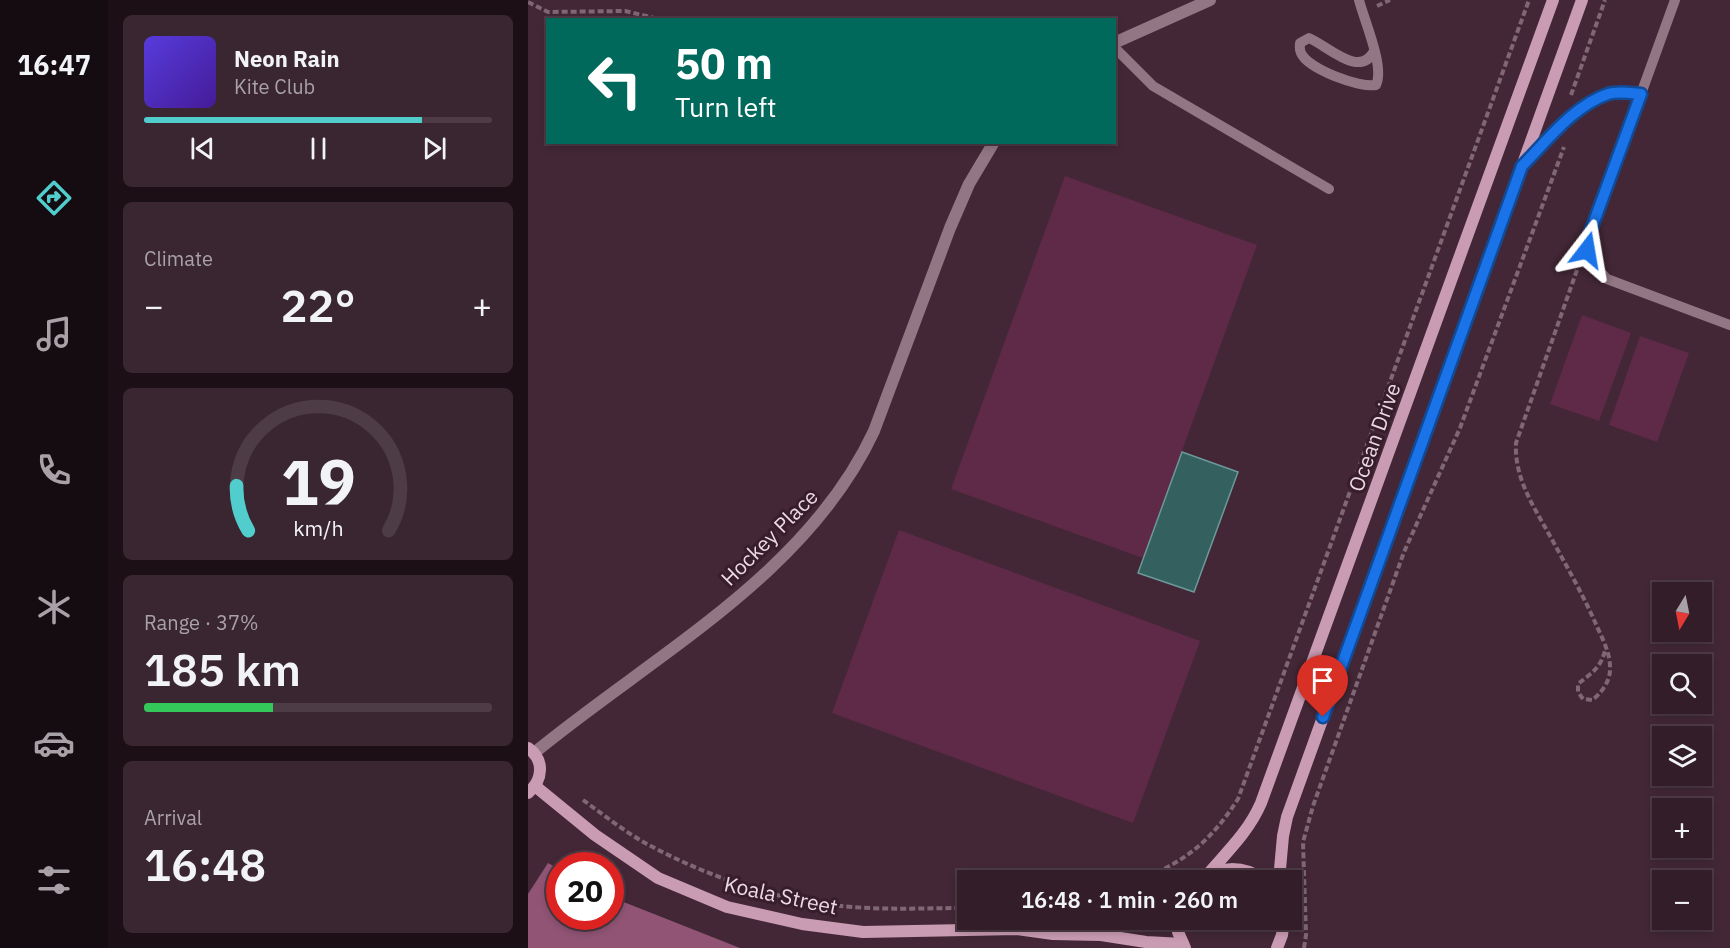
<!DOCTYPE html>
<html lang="en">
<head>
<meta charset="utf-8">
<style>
	:root { --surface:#321d28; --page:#3a2630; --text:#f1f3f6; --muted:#a8a2a8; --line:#4d3b45; --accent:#52cdcd }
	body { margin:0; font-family:"IBM Plex Sans",sans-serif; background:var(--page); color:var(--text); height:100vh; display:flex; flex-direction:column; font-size:22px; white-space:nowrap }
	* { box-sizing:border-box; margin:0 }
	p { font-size:20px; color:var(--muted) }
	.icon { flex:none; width:33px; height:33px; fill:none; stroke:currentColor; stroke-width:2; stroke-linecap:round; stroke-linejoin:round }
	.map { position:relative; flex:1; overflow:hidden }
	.sheet { display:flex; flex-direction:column; gap:15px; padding:15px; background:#1c1016; width:420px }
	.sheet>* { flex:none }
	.guide { position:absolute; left:18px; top:18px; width:570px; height:126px; border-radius:0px; box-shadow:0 3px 9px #0003,0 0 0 2px var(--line); background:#00695c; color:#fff; overflow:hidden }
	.needle { width:39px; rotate:190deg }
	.tools { position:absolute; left:1124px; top:582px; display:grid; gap:12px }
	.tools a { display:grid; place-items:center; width:60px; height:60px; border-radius:0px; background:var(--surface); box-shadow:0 3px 9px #0003,0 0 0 2px var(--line); font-size:30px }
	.speed { position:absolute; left:18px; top:852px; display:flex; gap:12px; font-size:30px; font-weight:700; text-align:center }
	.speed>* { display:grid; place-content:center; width:78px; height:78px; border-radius:50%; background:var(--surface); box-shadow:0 3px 9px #0003,0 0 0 2px var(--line); line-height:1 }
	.speed .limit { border:9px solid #d22; background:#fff; color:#111 }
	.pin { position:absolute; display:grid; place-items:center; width:51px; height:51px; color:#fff; margin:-62px -26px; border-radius:50% 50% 50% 0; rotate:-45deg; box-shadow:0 0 6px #0007 }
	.pin .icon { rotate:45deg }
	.me { position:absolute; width:66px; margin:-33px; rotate:14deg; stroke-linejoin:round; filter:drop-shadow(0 0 4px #0008) }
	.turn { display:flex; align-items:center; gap:21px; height:126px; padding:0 30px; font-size:27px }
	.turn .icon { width:78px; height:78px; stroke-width:2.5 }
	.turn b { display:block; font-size:42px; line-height:51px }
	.big { font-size:45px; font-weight:600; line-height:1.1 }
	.sheet .card { flex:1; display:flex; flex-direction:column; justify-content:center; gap:9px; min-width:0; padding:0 21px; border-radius:9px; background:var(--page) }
	.sheet .dial { align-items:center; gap:0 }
	.dial svg { height:156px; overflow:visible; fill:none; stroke:var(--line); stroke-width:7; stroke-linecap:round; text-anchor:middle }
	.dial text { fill:var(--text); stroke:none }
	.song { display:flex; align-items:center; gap:18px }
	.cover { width:72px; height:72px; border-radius:9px; background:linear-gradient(135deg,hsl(250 70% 55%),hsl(260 70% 35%)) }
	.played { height:6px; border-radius:3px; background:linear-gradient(90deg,var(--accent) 80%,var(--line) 80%) }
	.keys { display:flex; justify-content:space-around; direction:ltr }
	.heat { display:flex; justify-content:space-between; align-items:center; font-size:33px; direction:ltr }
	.charge { height:9px; border-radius:4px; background:linear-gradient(90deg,#34c759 37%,var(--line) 0) }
	.trip { position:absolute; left:429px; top:870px; width:345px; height:60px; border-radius:0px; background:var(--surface); box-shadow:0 3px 9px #0003,0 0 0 2px var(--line); font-weight:600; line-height:60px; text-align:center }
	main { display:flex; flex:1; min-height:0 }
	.dock { display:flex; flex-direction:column; width:108px; justify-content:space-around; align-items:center; background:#140c10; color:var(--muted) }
	.dock .icon { width:42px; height:42px }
	.dock .on { color:var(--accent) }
	.dock b { font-size:27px; color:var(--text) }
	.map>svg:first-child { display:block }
	.green { fill:#5e2a48 }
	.forest { fill:#915475 }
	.building { fill:#346060; stroke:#6c9999; stroke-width:1.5 }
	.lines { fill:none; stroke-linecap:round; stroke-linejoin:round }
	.path { stroke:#806774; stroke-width:4; stroke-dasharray:6 3; stroke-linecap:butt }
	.lane { stroke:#937684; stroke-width:10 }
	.street { stroke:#937684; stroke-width:12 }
	.secondary { stroke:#ca9cb3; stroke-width:12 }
	.route-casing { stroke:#114b97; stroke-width:15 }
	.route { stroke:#1a73e8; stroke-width:10 }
	.labels { text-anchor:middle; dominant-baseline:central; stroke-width:6; stroke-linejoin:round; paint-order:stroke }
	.street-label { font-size:21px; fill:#edd9e3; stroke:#381d2c }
</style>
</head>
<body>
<main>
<nav class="dock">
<b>16:47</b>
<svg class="icon on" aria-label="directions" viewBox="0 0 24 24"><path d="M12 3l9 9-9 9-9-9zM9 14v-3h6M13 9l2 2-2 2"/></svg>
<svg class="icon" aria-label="music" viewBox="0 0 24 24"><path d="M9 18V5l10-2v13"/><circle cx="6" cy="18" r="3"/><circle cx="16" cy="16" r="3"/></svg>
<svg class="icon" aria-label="phone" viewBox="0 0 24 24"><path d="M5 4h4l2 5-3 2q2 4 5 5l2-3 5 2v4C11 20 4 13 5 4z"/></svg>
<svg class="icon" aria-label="climate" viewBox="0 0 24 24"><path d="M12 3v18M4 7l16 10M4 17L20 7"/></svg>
<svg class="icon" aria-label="car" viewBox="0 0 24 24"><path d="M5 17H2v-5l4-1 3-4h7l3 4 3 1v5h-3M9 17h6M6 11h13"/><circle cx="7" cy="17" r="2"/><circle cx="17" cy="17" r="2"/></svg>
<svg class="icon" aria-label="filters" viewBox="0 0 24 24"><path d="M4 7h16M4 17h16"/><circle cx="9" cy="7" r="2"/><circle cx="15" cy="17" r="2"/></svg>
</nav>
<section class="sheet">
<div class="card">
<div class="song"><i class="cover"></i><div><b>Neon Rain</b><p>Kite Club</p></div></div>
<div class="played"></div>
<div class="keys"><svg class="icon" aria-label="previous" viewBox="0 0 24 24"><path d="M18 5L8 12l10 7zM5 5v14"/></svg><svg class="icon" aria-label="pause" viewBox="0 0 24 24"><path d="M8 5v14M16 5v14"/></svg><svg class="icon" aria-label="next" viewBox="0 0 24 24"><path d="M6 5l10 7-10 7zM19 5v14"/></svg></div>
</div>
<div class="card"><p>Climate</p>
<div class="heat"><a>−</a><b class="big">22°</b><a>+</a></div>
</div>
<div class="card dial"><svg viewBox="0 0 100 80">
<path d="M14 69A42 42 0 1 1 86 69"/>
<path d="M14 69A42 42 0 0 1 8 46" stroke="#52cdcd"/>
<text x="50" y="56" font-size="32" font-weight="700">19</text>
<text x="50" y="72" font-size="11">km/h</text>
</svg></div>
<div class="card"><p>Range · 37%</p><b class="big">185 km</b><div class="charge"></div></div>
<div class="card"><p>Arrival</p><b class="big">16:48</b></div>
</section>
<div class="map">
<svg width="1202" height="948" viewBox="0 0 1202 948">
	<rect width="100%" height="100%" fill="#432736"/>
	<g class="green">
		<path d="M 537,176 L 729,245 L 615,558 L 423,489 Z"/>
		<path d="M 1054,315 L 1103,333 L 1071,421 L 1022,404 Z"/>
		<path d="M 1112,336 L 1161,353 L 1129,442 L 1081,425 Z"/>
		<path d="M 371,530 L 672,641 L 605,823 L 304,713 Z"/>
	</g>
	<path class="forest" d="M 20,863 L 31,869 L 32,916 L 82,916 L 83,897 L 212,948 L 0,948 L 0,894 Z"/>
	<path class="building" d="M 654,452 L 710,472 L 666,592 L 610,573 Z"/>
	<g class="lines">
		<g class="path">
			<path d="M 0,2 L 20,12 L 97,11 L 135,20"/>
			<path d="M 849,6 L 862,0"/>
			<path d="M 1043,95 L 1077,0"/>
			<path d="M 1049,270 L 988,443 C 986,478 1006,507 1022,536 C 1038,565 1054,593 1067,622 C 1073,636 1083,653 1082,670 C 1082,681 1073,694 1064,700 L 1055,699 L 1050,692 L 1050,684 C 1066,671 1073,668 1078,647"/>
			<path d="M 55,800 C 76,815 97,832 119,844 C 182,878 253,902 324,907 C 362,910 402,908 440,908"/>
			<path d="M 612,880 C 658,861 683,841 710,799 L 1001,0"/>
			<path d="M 776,948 L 778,935 L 775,842 L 785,806 L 876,552 L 932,428 L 1036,147"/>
		</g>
		<g class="lane">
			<path d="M 831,0 C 836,20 857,67 848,85 C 831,88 780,69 773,53 C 771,49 772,47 772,43 L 781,38 C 800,46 832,79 846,51"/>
			<path d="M 586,47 L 625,86 L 801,189"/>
			<path d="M 1113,94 L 1060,238 L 1059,250 L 1063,261 L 1079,279 L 1202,325"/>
			<path d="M 994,166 C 1019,140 1045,106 1080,94 C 1090,91 1102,93 1113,94 L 1147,0"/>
		</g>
		<g class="street">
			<path d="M 586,43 L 682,0"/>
			<path d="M 6,753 C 125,655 279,575 346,431 L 422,228 L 441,184 L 466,142"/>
		</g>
		<g class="secondary">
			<path d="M 0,748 C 17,760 15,780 0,793"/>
			<path d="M 7,786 L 67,835 L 130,878 L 199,907 L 274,924 L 335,932 L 489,929 L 525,934 L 573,935 L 618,942 L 655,944"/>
			<path d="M 680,874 C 700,851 721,831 733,803 L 1025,0"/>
			<path d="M 670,880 C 690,866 716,865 736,880"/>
			<path d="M 751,880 L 755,836 L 759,817 L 1054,0"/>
			<path d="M 649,920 L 650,932 L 657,948"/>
			<path d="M 490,929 L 512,920"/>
			<path d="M 749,948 L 754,935 L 756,920"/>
		</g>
	</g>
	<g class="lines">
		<g class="route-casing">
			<path id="route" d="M 795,717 L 994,166 C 1019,141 1045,106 1080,94 C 1090,91 1102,93 1113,94 L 1060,238 L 1059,250"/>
		</g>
		<use href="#route" class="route"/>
	</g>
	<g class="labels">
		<g class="street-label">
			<text transform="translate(846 437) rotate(-70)">Ocean Drive</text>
			<text transform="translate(241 537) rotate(-45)">Hockey Place</text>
			<text transform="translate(253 895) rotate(12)">Koala Street</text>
		</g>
	</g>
</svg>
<div class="tools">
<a><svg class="needle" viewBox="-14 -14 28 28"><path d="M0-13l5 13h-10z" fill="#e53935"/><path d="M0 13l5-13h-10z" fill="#a8a2a8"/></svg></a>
<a><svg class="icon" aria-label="search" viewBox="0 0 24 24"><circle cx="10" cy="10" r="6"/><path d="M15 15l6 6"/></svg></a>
<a><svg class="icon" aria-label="layers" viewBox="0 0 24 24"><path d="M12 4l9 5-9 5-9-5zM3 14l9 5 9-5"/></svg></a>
<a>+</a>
<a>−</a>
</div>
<div class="speed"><div class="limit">20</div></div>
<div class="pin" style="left:795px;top:717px;background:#d93025"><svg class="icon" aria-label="arrive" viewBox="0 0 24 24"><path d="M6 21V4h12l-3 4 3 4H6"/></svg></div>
<svg class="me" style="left:1059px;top:250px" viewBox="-20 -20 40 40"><path d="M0-17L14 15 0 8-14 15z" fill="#1a73e8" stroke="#fff" stroke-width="4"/></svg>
<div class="trip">16:48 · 1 min · 260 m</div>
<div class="guide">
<div class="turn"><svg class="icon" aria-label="left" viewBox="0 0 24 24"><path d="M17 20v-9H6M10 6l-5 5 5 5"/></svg><div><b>50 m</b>Turn left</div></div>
</div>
</div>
</main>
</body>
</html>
